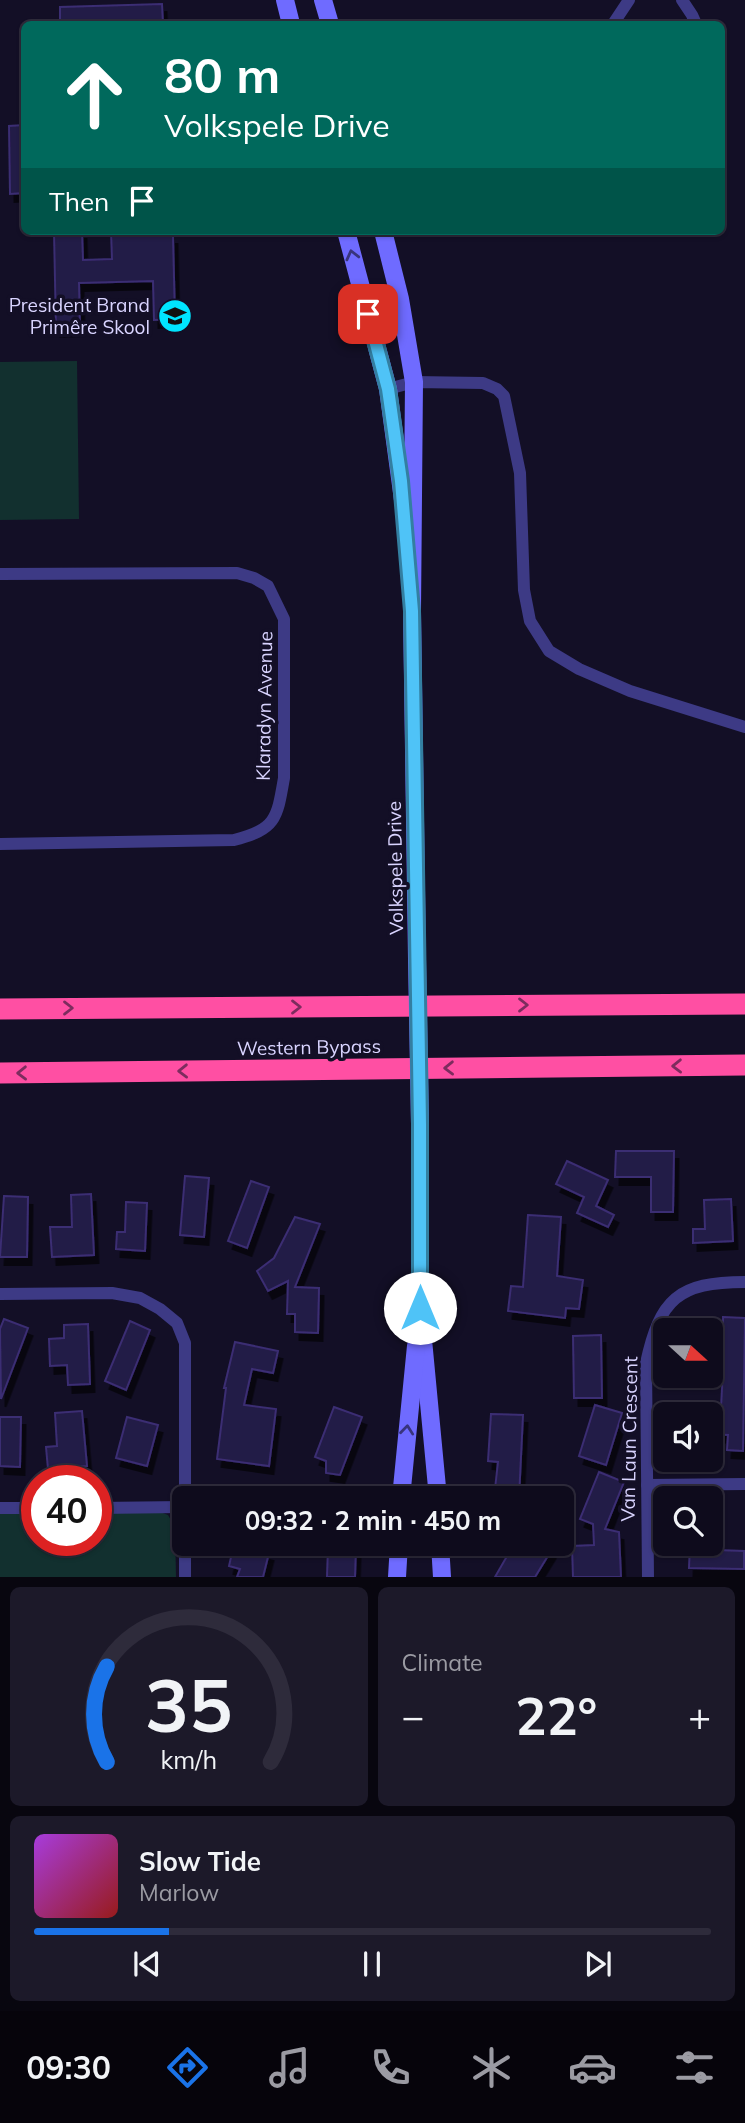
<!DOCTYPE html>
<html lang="en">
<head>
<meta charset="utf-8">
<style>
	:root { --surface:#0e0b1c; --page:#1c1929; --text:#f1f3f6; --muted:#9b9ba3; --line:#2e2b3b; --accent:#1a73e8 }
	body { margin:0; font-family:Mulish,sans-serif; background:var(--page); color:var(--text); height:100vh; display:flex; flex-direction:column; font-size:26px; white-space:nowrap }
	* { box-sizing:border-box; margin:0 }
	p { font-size:23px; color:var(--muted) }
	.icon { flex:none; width:38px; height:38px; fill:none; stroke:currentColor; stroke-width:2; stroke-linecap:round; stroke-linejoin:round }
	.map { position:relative; height:1577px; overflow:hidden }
	.panel { display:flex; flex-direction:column; gap:10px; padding:10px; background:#08060f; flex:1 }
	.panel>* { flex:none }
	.hud { position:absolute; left:21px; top:21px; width:704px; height:214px; border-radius:10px; box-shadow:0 2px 5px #0004,0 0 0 2px var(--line); background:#00695c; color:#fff; overflow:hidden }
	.needle { width:46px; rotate:111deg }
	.controls { position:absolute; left:653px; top:1318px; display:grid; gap:14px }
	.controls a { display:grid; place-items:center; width:70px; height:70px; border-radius:10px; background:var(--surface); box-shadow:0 2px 5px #0004,0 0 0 2px var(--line); font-size:35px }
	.speed { position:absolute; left:21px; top:1465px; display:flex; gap:14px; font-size:35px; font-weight:700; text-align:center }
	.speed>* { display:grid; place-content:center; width:91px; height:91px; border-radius:50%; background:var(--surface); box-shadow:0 2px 5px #0004,0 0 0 2px var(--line); line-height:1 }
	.speed .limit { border:10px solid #d22; background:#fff; color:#111 }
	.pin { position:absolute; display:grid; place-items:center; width:60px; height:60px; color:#fff; margin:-30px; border-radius:14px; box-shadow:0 4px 10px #0006 }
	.me { position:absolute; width:77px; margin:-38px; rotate:0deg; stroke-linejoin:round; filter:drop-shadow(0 0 5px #0008) }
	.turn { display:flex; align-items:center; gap:24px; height:147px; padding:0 28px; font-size:32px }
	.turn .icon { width:91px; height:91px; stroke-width:2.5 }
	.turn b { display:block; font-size:49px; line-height:60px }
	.then { display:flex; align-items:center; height:66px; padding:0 28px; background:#0003; gap:14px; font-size:26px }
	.big { font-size:52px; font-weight:700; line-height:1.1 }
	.panel .tile { flex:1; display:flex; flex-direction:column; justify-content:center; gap:10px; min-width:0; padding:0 24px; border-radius:10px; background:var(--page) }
	.panel .dial { align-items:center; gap:0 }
	.dial svg { height:182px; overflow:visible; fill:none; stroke:var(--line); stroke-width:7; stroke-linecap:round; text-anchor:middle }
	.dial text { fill:var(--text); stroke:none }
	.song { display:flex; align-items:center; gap:21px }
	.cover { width:84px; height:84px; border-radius:10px; background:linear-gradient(135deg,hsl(280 70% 55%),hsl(0 70% 35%)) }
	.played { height:7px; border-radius:4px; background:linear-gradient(90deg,var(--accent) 20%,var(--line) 20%) }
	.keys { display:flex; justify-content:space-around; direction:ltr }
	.heat { display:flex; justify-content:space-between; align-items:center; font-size:38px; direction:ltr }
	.panel .tiles { flex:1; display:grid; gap:10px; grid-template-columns:1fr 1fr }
	.tile:last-child { grid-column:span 2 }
	.trip { position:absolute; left:172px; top:1486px; width:402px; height:70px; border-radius:10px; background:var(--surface); box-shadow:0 2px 5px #0004,0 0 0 2px var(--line); font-weight:700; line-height:70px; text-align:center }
	.tab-bar { display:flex; height:112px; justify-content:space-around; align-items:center; background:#06040b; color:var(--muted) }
	.tab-bar .icon { width:49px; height:49px }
	.tab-bar .current { color:var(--accent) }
	.tab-bar b { font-size:32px; color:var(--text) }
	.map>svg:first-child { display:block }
	.green { fill:#12302f }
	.building { fill:#241b47; stroke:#3b2d73; stroke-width:2; filter:url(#shadow) }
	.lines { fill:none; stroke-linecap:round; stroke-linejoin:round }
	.street { stroke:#3d3a85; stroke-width:12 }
	.secondary { stroke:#6f6bff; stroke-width:18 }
	.highway { stroke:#ff4fa3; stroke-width:21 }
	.secondary-bridge { stroke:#6f6bff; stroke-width:18 }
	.oneway { stroke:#38347d }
	.oneway2 { stroke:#7d2c5e }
	.route-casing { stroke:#337fa1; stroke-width:18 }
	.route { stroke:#4fc3f7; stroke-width:12 }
	.labels { text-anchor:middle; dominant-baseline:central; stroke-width:7; stroke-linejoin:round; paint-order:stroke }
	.poi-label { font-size:19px; fill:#d9d4ff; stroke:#130f26; text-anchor:end }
	.street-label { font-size:19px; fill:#d9d4ff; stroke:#130f26 }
</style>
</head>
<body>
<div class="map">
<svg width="745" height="1577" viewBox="0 0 745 1577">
	<defs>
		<filter id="shadow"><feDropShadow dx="4.5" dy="8" stdDeviation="0" flood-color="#0009"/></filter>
	</defs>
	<rect width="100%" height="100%" fill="#130f26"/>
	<g class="green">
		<path d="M 77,361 L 79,519 L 0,520 L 0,362 Z"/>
		<path d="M 152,1509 L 168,1515 L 175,1527 L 176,1577 L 0,1577 L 0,1511 L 37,1511 L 37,1540 L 96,1540 L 96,1510 Z"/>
	</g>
	<g class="building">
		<path d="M 162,4 L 163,24 L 60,24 L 60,7 Z"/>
		<path d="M 24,125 L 24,193 L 10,194 L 9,126 Z"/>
		<path d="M 54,231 L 82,231 L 83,260 L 112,259 L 111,231 L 136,231 L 136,236 L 173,236 L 175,319 L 154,320 L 153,281 L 79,283 L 80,328 L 56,329 Z"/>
		<path d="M 616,1151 L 674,1151 L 673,1212 L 651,1212 L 651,1177 L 615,1177 Z"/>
		<path d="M 567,1161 L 608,1180 L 596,1206 L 614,1215 L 608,1227 L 577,1213 L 584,1197 L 556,1184 Z"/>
		<path d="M 185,1176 L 209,1178 L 204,1237 L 180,1235 Z"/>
		<path d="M 251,1181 L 269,1187 L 247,1248 L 228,1241 Z"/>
		<path d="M 91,1194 L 94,1255 L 52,1257 L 50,1227 L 72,1227 L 71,1195 Z"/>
		<path d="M 4,1196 L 28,1197 L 27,1257 L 0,1257 Z"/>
		<path d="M 731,1199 L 733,1241 L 693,1243 L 693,1229 L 705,1229 L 704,1200 Z"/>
		<path d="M 126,1202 L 147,1203 L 145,1251 L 116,1249 L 117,1232 L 125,1232 Z"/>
		<path d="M 528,1215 L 561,1217 L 557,1276 L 583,1280 L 579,1309 L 566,1308 L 565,1318 L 508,1311 L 511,1286 L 523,1287 Z"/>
		<path d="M 295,1217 L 320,1224 L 295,1287 L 319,1288 L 318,1333 L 295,1332 L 295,1314 L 287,1314 L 288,1281 L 268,1291 L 257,1271 L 274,1258 Z"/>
		<path d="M 723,1317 L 745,1318 L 743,1451 L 727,1450 L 728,1435 L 710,1434 L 710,1408 L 721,1408 L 724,1350 L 710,1349 L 710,1330 L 723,1331 Z"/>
		<path d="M 4,1319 L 28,1328 L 1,1399 L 0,1329 Z"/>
		<path d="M 130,1321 L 150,1330 L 126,1390 L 105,1381 Z"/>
		<path d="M 88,1324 L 90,1384 L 68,1385 L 67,1365 L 50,1366 L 49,1339 L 64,1338 L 64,1325 Z"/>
		<path d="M 601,1335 L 602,1398 L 574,1398 L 573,1336 Z"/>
		<path d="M 235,1342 L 278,1351 L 273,1373 L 252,1369 L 244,1405 L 276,1409 L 269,1466 L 217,1459 L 226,1388 L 224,1388 Z"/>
		<path d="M 595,1405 L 622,1413 L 606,1465 L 579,1456 Z"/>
		<path d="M 334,1407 L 362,1417 L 340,1475 L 326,1473 L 326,1461 L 315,1457 Z"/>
		<path d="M 82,1411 L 87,1466 L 48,1469 L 46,1447 L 57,1446 L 55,1413 Z"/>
		<path d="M 491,1414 L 523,1415 L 519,1498 L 494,1498 L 498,1462 L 488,1461 Z"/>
		<path d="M 0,1417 L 21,1417 L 20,1467 L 0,1466 Z"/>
		<path d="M 127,1417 L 158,1425 L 147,1466 L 116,1458 Z"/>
		<path d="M 599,1472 L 624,1482 L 605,1529 L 619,1532 L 621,1577 L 573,1577 L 572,1546 L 594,1545 L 593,1524 L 580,1519 Z"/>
		<path d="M 229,1485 L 255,1487 L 254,1498 L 228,1498 Z"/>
		<path d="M 234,1544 L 269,1553 L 263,1577 L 237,1577 L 240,1569 L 229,1566 Z"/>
		<path d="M 514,1544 L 538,1544 L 551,1551 L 535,1577 L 495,1577 Z"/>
		<path d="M 690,1544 L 717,1544 L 717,1550 L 744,1551 L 744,1569 L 689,1568 Z"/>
		<path d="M 328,1547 L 356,1547 L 355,1577 L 327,1577 Z"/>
	</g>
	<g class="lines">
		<g class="street">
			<path d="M 682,0 L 692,15 L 696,24"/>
			<path d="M 613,24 L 629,0"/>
			<path d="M 388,389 L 414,382 L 483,383 L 497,389 L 504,396 L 520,473 L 524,590 L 530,621 L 549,651 L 579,669 L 630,691 L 745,727"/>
			<path d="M 0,574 L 237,573 L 254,578 L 268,586 L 284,619 L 284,778 C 277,819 276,829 234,840 L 0,844"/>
			<path d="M 0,1294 L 112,1293 L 140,1298 L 160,1309 L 177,1323 L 185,1343 L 185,1498"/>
			<path d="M 647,1485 L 745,1484"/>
			<path d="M 0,1508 L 37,1508"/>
			<path d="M 96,1508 L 184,1507"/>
			<path d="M 185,1577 L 185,1544"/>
			<path d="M 648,1577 L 646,1363 C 660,1299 678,1282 745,1282"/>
		</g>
		<g class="secondary">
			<path d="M 285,0 L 291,24"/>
			<path d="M 323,0 L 330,24"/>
			<path d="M 346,231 L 388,389 L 403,500"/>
			<path d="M 383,231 L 400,299 L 414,382 L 412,611 L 417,959"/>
			<path d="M 420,1124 L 420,1308 L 438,1498"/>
			<path d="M 401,1498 L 416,1346"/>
			<path d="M 440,1544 L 442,1577"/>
			<path d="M 397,1577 L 399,1544"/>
		</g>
		<g class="highway">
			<path d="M 0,1009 L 745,1004"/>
			<path d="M 0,1073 L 745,1065"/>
		</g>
		<path class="secondary-bridge" d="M 417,959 L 420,1124"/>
	</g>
	<defs><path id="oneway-chevron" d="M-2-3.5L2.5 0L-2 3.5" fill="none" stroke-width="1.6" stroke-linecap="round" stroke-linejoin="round" transform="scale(1.75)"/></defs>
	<g class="oneway">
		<use href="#oneway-chevron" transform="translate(352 255) rotate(-104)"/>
		<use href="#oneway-chevron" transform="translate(407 1430) rotate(-84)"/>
	</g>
	<g class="oneway2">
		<use href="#oneway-chevron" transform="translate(523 1005)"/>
		<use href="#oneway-chevron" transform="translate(296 1007)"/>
		<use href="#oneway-chevron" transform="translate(68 1008)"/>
		<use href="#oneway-chevron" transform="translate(677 1066) rotate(179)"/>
		<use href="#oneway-chevron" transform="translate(449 1068) rotate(179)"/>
		<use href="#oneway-chevron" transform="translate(183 1071) rotate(179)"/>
		<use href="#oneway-chevron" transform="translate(22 1073) rotate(179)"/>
	</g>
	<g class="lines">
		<g class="route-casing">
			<path id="route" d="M 368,314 L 388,389 L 401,481 L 412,611 L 420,1124 L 420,1308"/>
		</g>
		<use href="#route" class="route"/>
	</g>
	<defs>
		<g id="school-disc" transform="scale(1.75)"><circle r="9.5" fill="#00e5ff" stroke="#130f26"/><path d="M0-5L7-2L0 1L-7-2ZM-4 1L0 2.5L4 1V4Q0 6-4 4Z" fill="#111"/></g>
	</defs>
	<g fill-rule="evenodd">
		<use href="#school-disc" x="175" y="316"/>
	</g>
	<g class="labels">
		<g class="poi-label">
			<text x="150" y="305">President Brand<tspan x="150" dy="22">Primêre Skool</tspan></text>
		</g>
		<g class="street-label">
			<text transform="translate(264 706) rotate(-89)">Klaradyn Avenue</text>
			<text transform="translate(395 868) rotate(-91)">Volkspele Drive</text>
			<text transform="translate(309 1047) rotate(-1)">Western Bypass</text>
			<text transform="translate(629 1439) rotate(-89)">Van Laun Crescent</text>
		</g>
	</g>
</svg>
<div class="controls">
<a><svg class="needle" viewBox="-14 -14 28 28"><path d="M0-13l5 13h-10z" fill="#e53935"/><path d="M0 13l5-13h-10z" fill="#9b9ba3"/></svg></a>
<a><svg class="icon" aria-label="sound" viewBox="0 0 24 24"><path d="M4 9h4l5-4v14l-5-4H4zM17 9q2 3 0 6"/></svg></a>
<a><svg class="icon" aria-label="search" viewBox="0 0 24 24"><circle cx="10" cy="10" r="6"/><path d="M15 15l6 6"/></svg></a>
</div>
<div class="speed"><div class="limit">40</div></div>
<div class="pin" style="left:368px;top:314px;background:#d93025"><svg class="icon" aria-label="arrive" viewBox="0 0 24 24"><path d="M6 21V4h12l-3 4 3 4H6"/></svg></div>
<svg class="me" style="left:420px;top:1308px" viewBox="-20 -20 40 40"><circle r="19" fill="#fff"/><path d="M0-13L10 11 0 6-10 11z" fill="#4fc3f7"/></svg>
<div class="trip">09:32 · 2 min · 450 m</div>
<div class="hud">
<div class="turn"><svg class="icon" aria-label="ahead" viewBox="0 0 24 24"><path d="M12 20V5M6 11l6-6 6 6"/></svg><div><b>80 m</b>Volkspele Drive</div></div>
<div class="then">Then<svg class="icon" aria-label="arrive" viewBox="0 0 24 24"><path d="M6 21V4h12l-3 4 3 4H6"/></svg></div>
</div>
</div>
<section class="panel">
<div class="tiles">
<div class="tile dial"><svg viewBox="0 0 100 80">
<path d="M14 69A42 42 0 1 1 86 69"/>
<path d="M14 69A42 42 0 0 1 14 27" stroke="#1a73e8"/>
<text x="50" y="56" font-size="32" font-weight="700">35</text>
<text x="50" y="72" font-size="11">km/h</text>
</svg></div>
<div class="tile"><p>Climate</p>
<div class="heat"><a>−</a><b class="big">22°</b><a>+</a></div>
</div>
<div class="tile">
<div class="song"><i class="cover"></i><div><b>Slow Tide</b><p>Marlow</p></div></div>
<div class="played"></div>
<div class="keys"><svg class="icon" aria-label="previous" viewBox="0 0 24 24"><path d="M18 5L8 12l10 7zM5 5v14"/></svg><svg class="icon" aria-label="pause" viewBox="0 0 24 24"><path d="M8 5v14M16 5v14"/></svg><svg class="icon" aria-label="next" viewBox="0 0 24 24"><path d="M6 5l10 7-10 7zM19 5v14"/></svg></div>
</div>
</div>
</section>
<nav class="tab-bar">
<b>09:30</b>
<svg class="icon current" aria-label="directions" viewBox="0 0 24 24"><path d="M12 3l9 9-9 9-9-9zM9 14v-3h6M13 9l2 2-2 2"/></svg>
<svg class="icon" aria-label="music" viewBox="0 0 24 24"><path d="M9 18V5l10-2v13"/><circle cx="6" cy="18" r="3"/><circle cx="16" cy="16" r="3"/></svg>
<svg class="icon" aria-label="phone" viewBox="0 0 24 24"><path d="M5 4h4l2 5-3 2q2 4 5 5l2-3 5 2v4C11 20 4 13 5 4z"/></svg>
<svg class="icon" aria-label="climate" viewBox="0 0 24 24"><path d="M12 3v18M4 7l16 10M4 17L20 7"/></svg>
<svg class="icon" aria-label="car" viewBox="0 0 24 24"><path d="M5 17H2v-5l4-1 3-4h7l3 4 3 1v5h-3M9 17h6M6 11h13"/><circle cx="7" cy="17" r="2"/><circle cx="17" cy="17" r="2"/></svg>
<svg class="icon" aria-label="filters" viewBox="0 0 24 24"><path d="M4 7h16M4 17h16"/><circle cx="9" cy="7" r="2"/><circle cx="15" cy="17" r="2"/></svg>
</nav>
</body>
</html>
